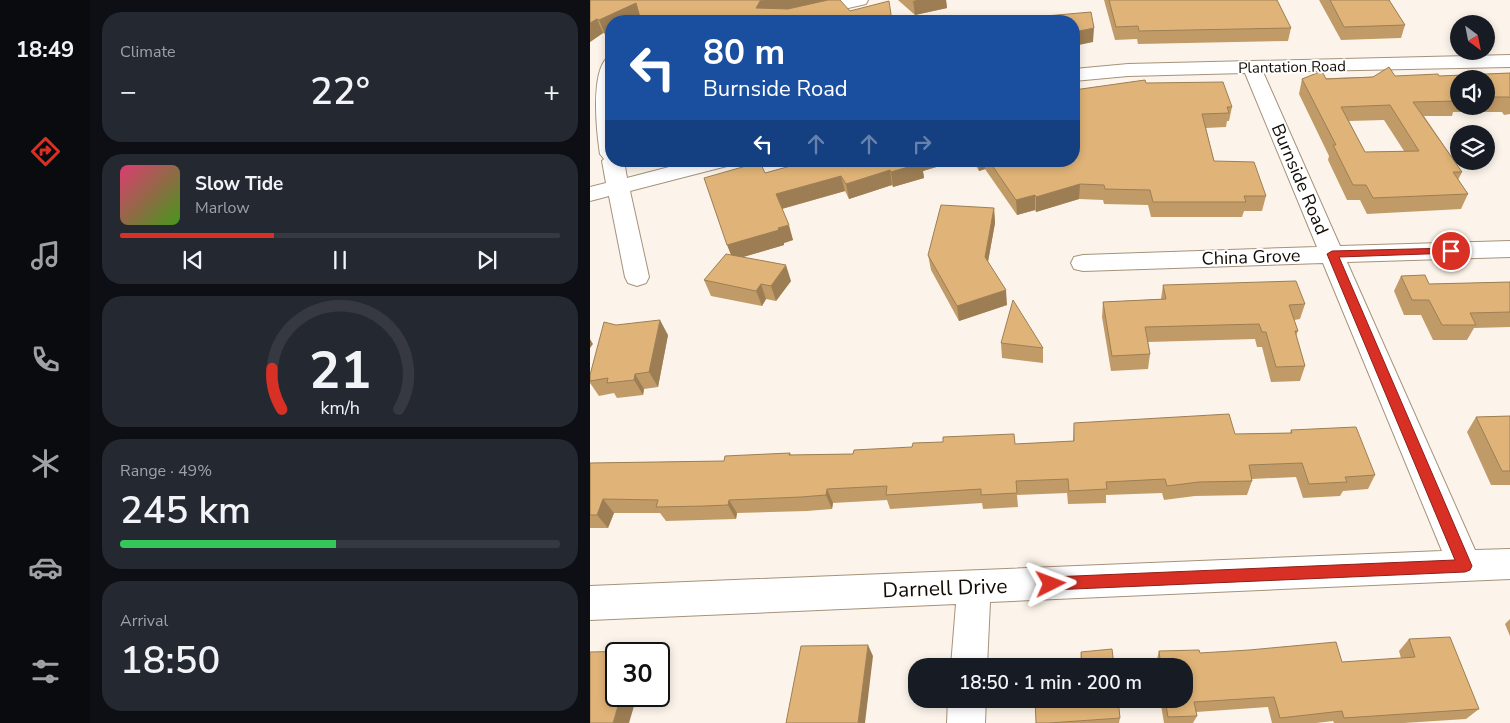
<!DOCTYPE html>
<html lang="en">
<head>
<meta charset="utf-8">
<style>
	:root { --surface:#171b24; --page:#242831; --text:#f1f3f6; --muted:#9ea1a6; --line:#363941; --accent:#d93025 }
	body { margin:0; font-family:"Nunito Sans",sans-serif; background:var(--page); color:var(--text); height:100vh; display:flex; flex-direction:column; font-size:19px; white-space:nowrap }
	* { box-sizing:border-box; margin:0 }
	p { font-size:16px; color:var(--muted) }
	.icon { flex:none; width:28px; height:28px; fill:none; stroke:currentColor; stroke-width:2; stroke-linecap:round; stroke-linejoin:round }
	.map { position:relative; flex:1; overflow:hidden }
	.side { display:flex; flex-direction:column; gap:12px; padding:12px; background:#0d0f14; width:500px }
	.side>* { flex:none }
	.hud { position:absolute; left:15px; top:15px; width:475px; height:152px; border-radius:20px; box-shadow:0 2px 8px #0003; background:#1a4fa0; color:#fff; overflow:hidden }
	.needle { width:32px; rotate:148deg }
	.fabs { position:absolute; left:860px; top:15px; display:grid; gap:10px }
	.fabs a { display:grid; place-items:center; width:45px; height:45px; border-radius:50%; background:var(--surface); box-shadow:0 2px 8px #0003; font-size:25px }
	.speed { position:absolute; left:15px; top:642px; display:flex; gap:10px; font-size:25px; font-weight:700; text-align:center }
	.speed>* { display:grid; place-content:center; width:65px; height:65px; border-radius:50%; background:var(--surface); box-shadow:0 2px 8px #0003; line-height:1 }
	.speed .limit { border:2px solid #111; border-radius:8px; background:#fff; color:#111 }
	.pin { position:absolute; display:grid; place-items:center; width:42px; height:42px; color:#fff; margin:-21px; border:2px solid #fff; border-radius:50%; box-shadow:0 1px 5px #0007 }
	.me { position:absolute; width:55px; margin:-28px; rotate:87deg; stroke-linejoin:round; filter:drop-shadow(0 0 4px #0008) }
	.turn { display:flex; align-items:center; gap:18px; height:105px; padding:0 15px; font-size:22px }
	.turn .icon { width:65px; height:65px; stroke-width:2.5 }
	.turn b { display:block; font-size:35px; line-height:42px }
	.lanes { display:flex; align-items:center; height:48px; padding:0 15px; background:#0003; justify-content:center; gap:25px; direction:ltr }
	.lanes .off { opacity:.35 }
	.big { font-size:38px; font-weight:600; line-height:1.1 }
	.side .widget { flex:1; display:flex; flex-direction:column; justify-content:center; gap:8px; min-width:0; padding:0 18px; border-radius:20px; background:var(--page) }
	.side .dial { align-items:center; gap:0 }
	.dial svg { height:130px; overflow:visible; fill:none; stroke:var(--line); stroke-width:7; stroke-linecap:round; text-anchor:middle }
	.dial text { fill:var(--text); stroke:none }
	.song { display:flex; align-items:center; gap:15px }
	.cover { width:60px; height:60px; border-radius:8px; background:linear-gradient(135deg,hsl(340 70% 55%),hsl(100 70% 35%)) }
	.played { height:5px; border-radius:2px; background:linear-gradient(90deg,var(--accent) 35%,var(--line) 35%) }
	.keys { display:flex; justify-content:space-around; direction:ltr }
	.heat { display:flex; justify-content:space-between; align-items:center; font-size:28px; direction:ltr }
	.charge { height:8px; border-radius:4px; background:linear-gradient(90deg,#34c759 49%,var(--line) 0) }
	.trip { position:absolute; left:318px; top:658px; width:285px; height:50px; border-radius:20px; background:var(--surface); box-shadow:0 2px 8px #0003; font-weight:600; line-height:50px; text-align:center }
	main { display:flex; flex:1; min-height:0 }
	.dock { display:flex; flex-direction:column; width:90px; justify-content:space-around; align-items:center; background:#090b0e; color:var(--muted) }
	.dock .icon { width:35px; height:35px }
	.dock .selected { color:var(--accent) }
	.dock b { font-size:22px; color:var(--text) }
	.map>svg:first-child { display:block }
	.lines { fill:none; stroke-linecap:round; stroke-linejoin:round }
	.street-casing { stroke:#a5927a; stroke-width:2 }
	.street { fill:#fff; fill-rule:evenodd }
	.wall { fill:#c19b67; fill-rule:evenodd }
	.shaded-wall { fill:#9d7e54 }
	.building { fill:#e0b478; stroke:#9d7e54; fill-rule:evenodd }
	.route { fill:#d93025; stroke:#8d1f18 }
	.labels { text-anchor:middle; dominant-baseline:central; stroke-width:4; stroke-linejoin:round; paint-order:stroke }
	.far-street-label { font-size:15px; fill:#120c04; stroke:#fff }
	.street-label { font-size:18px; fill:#120c04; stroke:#fff }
	.near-street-label { font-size:21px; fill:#120c04; stroke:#fff }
</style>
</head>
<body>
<main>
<nav class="dock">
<b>18:49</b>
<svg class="icon selected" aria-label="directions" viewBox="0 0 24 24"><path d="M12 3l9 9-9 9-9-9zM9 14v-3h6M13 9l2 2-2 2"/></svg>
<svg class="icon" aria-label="music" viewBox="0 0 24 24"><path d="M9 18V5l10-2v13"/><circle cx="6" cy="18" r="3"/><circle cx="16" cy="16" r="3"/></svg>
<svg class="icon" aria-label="phone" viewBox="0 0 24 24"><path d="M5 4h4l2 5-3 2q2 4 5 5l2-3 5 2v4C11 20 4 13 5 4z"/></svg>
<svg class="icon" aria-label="climate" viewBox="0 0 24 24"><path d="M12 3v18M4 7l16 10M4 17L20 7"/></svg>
<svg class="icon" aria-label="car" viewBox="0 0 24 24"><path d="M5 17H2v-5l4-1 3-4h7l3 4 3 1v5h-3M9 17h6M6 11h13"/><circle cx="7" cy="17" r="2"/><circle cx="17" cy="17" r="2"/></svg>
<svg class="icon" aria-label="filters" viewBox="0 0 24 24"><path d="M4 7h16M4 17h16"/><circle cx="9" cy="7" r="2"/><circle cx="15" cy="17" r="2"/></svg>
</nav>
<section class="side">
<div class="widget"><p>Climate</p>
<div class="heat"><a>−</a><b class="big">22°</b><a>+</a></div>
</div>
<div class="widget">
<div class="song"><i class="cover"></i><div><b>Slow Tide</b><p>Marlow</p></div></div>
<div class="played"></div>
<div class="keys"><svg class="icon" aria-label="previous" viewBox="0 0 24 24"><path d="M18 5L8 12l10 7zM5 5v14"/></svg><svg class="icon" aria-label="pause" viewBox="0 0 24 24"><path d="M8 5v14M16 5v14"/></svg><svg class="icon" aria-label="next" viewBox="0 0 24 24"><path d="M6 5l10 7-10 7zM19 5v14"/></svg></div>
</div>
<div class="widget dial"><svg viewBox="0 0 100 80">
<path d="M14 69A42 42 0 1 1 86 69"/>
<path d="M14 69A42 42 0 0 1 8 44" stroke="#d93025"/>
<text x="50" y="56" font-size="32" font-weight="700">21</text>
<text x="50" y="72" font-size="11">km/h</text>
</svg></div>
<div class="widget"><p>Range · 49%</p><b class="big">245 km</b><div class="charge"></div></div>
<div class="widget"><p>Arrival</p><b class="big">18:50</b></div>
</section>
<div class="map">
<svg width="920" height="723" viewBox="0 0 920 723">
	<rect width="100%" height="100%" fill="#fcf4ea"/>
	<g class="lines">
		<g class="street-casing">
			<g id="street">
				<path d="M 248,0 L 278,0 L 276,4 L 201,21 L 171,21 L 174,17 Z"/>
				<path d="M 21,55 L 21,71 L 18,88 L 21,105 L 21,161 L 34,161 L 37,178 L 102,161 L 140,161 L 137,166 L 40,191 L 59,277 L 56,283 L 47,286 L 38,283 L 35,277 L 19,196 L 0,201 L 0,187 L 16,183 L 12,161 L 14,159 L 10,154 C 6,128 0,65 21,55 Z"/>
				<path d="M 920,55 L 920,67 L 673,72 L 750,246 L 920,241 L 920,257 L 757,262 L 885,550 L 920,549 L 920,579 L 400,602 L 397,666 L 361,666 L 366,604 L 0,620 L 0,586 L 852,551 L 733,263 L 493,271 L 484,269 L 481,263 L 484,257 L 493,255 L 727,247 L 655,73 L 538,76 L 484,81 L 484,69 L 538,64 Z"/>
				<path d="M 358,699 L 396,699 L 395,723 L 357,723 Z"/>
			</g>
		</g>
		<use href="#street" class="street"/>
	</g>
	<g class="wall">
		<path d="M 0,0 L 260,11 L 302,21 L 50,18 L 15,34 L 13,33 L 0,42 Z"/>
		<path d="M 308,0 L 356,0 L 357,8 L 325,15 Z"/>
		<path d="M 514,0 L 687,0 L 701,28 L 698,41 L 548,44 L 547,39 L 525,40 Z"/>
		<path d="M 729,0 L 799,0 L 815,25 L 811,38 L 751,40 Z"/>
		<path d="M 920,73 L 920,114 L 914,115 L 912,112 L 863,112 L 862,116 L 834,116 L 872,172 L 868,180 L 878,194 L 871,209 L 777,214 L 770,200 L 757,200 L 738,160 L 739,156 L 709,94 L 712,79 L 805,76 L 849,76 ZM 869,79 L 896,79 L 896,106 L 869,106 ZM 794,120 L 814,151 L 775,152 L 759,121 Z"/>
		<path d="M 556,83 L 642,107 L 639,121 L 637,121 L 636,127 L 616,128 L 624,161 L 676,196 L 672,211 L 654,211 L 652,217 L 561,217 L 558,205 L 514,204 L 513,200 L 489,199 L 446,212 L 445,210 L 427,215 L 395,169 L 389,171 L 383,161 L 484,161 Z"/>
		<path d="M 219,161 L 366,161 L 333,171 L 334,178 L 303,187 L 302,185 L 259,199 L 255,191 L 192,209 L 203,240 L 194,243 L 194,245 L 153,257 L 201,281 L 186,301 L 176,299 L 172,306 L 121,296 L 114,280 L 141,255 L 175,173 Z"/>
		<path d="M 404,208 L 405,223 L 398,262 L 417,305 L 369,321 L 341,270 L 338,255 Z"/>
		<path d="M 811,276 L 839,284 L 920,282 L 920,327 L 884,328 L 877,340 L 843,340 L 831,315 L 814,315 L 804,291 Z"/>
		<path d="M 573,285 L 715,304 L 710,319 L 704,320 L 708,331 L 706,336 L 715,366 L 710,381 L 681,382 L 672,347 L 667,347 L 665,339 L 558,342 L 560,354 L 558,369 L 521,371 L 512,317 L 513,302 L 571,299 Z"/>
		<path d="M 78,335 L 68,387 L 54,389 L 53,395 L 27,398 L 24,393 L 9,396 L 0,383 L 0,375 Z"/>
		<path d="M 411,343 L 453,348 L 453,363 L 412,358 Z"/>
		<path d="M 920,416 L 920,485 L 901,485 L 877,432 L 886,417 Z"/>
		<path d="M 484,423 L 645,434 L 700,433 L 701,430 L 785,475 L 778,489 L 753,491 L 750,496 L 713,498 L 706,477 L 662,479 L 662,481 L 657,495 L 605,496 L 574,500 L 572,493 L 516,495 L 516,503 L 478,504 L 477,493 L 427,495 L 428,507 L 393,509 L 392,503 L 300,509 L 297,500 L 243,503 L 242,509 L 217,511 L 147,513 L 146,519 L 76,521 L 70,513 L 24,513 L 18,528 L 0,528 L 0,463 L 134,461 L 200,453 L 201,455 L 263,454 L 425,444 L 483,441 Z"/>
		<path d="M 920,619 L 920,636 L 915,624 Z"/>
		<path d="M 819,639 L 889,709 L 876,719 L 814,723 L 744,723 L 743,721 L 726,723 L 682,723 L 678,707 L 606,712 L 607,716 L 603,723 L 574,723 L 570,699 L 594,699 L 594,666 L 566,666 L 566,663 L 569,651 L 610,653 L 752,662 L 811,658 L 809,651 Z"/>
		<path d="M 491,652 L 524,666 L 490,666 Z"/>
		<path d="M 530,718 L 529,723 L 446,723 Z"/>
	</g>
	<g class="shaded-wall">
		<path d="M 176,0 L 240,0 L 174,15 L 166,8 L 170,1 Z"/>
		<path d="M 327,0 L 356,0 L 357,8 L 325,15 L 323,1 Z"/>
		<path d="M 46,3 L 51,17 L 42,21 L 21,21 L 21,31 L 15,34 L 9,20 Z"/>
		<path d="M 7,19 L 13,33 L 0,42 L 0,23 Z"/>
		<path d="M 504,28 L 503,42 L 484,46 L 484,32 Z"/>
		<path d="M 328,161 L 366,161 L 333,171 L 334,178 L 303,187 L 301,172 Z"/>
		<path d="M 389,161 L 395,161 L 395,169 L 389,171 Z"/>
		<path d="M 300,170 L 302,185 L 259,199 L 256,184 Z"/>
		<path d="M 251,176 L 255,191 L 191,209 L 186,194 Z"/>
		<path d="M 490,184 L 489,199 L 446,212 L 446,197 Z"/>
		<path d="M 445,195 L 445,210 L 427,215 L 426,200 Z"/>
		<path d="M 404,208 L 405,223 L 396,272 L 395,257 Z"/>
		<path d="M 199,225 L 203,240 L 194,243 L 194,245 L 143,260 L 137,245 Z"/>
		<path d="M 196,265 L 201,281 L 186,301 L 181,286 Z"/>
		<path d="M 171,284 L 176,299 L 172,306 L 166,291 Z"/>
		<path d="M 416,290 L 417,305 L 369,321 L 367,306 Z"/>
		<path d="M 70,320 L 78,335 L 68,387 L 59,372 Z"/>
		<path d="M 0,339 L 3,344 L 0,348 Z"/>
		<path d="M 45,374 L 54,389 L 53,395 L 44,380 Z"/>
		<path d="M 237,489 L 243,503 L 242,509 L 236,495 Z"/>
		<path d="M 13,499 L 24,513 L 18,528 L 7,515 Z"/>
		<path d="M 139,500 L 147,513 L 146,519 L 138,505 Z"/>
		<path d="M 278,645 L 283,656 L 275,723 L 268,723 Z"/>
		<path d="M 31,696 L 47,696 L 39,723 L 23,723 Z"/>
	</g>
	<g class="building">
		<path d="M 0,0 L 176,0 L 170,1 L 166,8 L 198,9 L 238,0 L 250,0 L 260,11 L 299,1 L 302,21 L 51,21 L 46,3 L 9,20 L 7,19 L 0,23 Z"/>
		<path d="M 519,0 L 687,0 L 701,28 L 549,31 L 548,26 L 526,27 Z"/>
		<path d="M 740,0 L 799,0 L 815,25 L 754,27 Z"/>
		<path d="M 501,12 L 504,28 L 484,32 L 484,21 L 400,21 Z"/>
		<path d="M 799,67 L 805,76 L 848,74 L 849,76 L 920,73 L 920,98 L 919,97 L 896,97 L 896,79 L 869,79 L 869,98 L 866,98 L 868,101 L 823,102 L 872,172 L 863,172 L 878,194 L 783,198 L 776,185 L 763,185 L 743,145 L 746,145 L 712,79 L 732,71 L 736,79 L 783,77 ZM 800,105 L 829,151 L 775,152 L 751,107 Z"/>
		<path d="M 555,80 L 556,83 L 633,82 L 642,107 L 637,107 L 639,113 L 612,114 L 624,161 L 664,162 L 676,196 L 654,196 L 656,202 L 563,202 L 560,190 L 515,189 L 514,185 L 490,184 L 446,197 L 445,195 L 426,200 L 399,161 L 484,161 L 484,90 Z"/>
		<path d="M 219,161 L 331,161 L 332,163 L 301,172 L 300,170 L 256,184 L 251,176 L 186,194 L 199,225 L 188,228 L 189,230 L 137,245 L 114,178 L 170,162 L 175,173 Z"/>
		<path d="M 351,205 L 404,208 L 395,257 L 416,290 L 367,306 L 338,255 Z"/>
		<path d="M 136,254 L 196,265 L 181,286 L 171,284 L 166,291 L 114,280 Z"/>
		<path d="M 835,275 L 839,284 L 920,282 L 920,312 L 880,313 L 886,325 L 852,325 L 839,300 L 822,300 L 811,276 Z"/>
		<path d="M 706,281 L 715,304 L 699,305 L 708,331 L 705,331 L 715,366 L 686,367 L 676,332 L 672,332 L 669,324 L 555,327 L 560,354 L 522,356 L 513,302 L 576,299 L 573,285 Z"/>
		<path d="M 423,300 L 453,348 L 411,343 Z"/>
		<path d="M 70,320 L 59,372 L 45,374 L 44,380 L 17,383 L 18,378 L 0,381 L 0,375 L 14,322 L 26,325 Z"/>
		<path d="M 639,414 L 645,434 L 702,433 L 701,430 L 766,427 L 785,475 L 755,477 L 757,482 L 719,484 L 712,463 L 659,465 L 662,481 L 609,482 L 577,486 L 575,479 L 516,482 L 517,489 L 479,491 L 478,479 L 426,481 L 427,493 L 391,495 L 391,489 L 296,495 L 297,486 L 237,489 L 236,495 L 211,497 L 139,500 L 138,505 L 114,506 L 66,507 L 68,500 L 13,499 L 7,515 L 0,515 L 0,463 L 134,461 L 135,456 L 200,453 L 199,455 L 263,454 L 264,450 L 322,447 L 323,443 L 353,442 L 353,437 L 424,434 L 425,444 L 484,441 L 484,423 Z"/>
		<path d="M 920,416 L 920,471 L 912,471 L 886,417 Z"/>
		<path d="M 860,637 L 889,709 L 754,718 L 752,711 L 690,718 L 684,697 L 604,702 L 607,716 L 578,717 L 575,699 L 594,699 L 594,666 L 571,666 L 569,651 L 609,650 L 610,653 L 659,650 L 746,642 L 752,662 L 825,657 L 819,639 Z"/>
		<path d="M 278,645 L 268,723 L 196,723 L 211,646 Z"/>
		<path d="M 522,649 L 524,666 L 492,666 L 491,652 Z"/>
		<path d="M 45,651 L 44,654 L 26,654 L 26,696 L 31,696 L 23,723 L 0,723 L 0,652 Z"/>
		<path d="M 445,699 L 528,699 L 530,718 L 459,723 L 446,723 Z"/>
	</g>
	<path class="route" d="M 861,248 L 864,249 L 864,253 L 749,257 L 882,566 L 880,570 L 875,572 L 461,590 L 456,588 L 454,584 L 456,579 L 461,577 L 865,560 L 737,254 L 742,251 Z"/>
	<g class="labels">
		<g class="far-street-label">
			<text transform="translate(702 67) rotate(-1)">Plantation Road</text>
		</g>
		<g class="street-label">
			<text transform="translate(710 179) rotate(67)">Burnside Road</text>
			<text transform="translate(661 257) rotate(-2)">China Grove</text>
		</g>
		<g class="near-street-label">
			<text transform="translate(355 588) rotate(-2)">Darnell Drive</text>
		</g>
	</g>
</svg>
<div class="fabs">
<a><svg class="needle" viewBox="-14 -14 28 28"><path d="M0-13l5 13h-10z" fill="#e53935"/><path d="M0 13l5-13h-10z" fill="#9ea1a6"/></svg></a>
<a><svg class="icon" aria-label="sound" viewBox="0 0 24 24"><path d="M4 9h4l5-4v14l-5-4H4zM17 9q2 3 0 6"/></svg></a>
<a><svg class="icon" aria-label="layers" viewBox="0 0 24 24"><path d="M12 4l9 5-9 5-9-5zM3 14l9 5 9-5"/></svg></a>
</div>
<div class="speed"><div class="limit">30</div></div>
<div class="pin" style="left:861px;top:251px;background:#d93025"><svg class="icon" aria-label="arrive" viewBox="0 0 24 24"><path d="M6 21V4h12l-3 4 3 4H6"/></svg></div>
<svg class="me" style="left:461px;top:584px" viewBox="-20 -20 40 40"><path d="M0-17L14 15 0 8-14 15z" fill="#d93025" stroke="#fff" stroke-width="4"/></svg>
<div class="trip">18:50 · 1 min · 200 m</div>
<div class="hud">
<div class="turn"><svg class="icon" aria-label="left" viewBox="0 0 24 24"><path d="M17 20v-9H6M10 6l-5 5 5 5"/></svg><div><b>80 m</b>Burnside Road</div></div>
<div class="lanes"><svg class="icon" aria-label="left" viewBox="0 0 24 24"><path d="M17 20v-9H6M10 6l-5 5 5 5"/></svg><svg class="icon off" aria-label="ahead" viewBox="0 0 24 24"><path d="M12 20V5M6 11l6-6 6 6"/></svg><svg class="icon off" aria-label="ahead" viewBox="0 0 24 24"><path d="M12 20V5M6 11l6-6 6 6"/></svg><svg class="icon off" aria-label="right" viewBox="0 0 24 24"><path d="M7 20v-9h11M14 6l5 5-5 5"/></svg></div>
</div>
</div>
</main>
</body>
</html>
